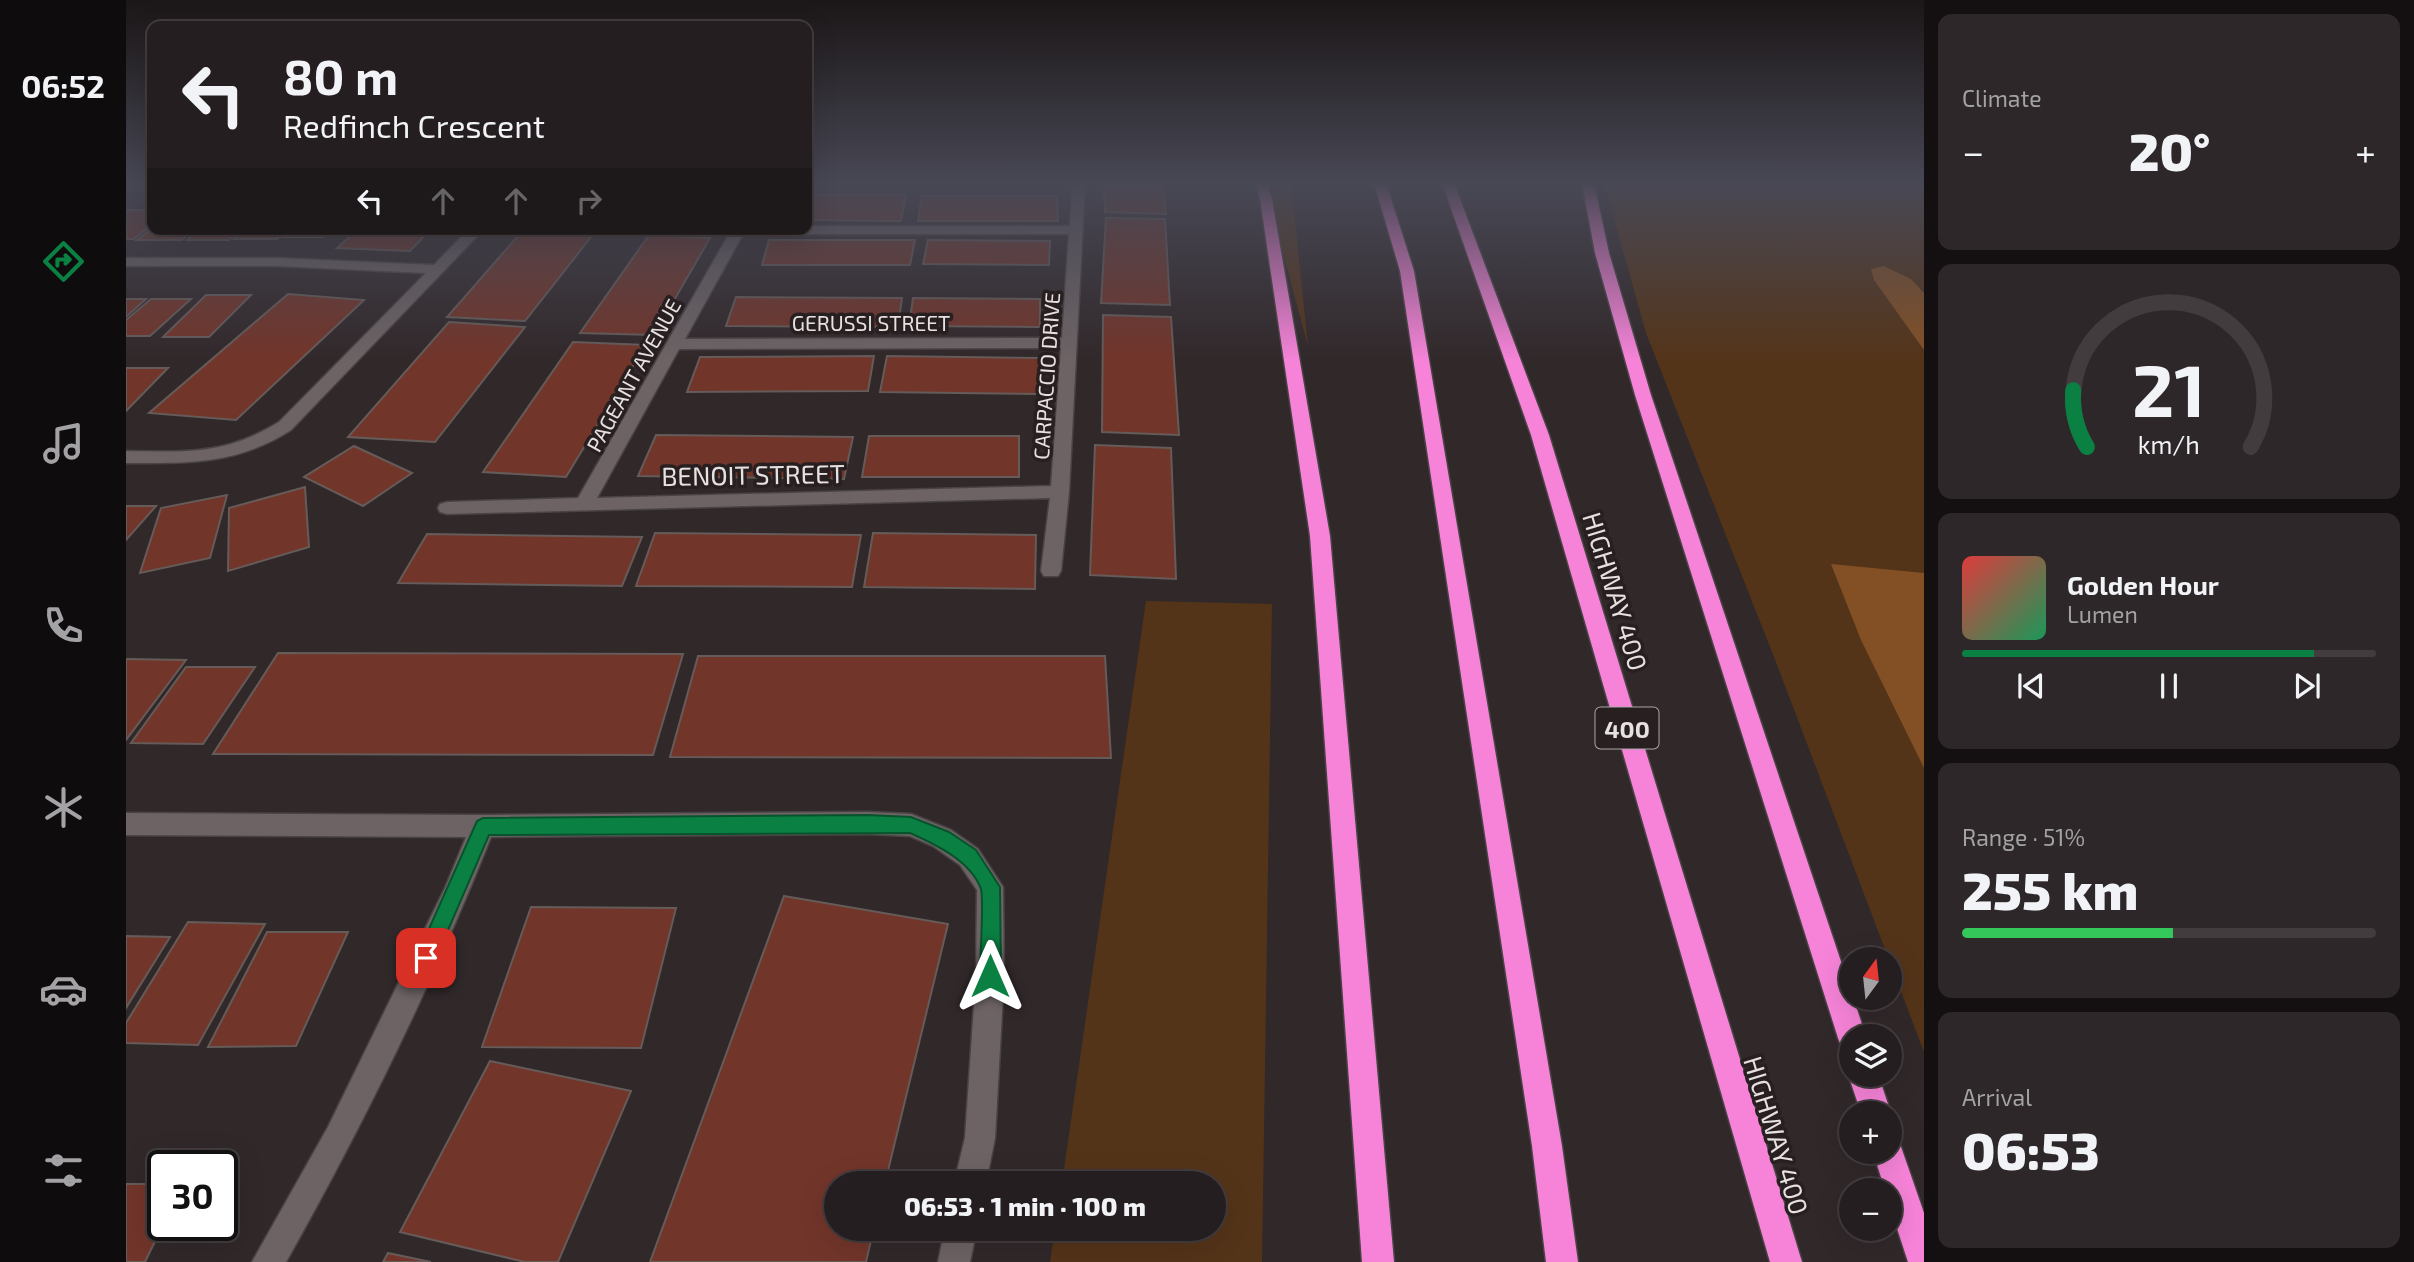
<!DOCTYPE html>
<html lang="en">
<head>
<meta charset="utf-8">
<style>
	:root { --surface:#251e20; --page:#2d2729; --text:#f1f3f6; --muted:#a3a2a5; --line:#423c3e; --accent:#0b8043 }
	body { margin:0; font-family:"Exo 2",sans-serif; background:var(--page); color:var(--text); height:100vh; display:flex; flex-direction:column; font-size:26px; white-space:nowrap }
	* { box-sizing:border-box; margin:0 }
	p { font-size:23px; color:var(--muted) }
	.icon { flex:none; width:38px; height:38px; fill:none; stroke:currentColor; stroke-width:2; stroke-linecap:round; stroke-linejoin:round }
	.map { position:relative; flex:1; overflow:hidden }
	.side { display:flex; flex-direction:column; gap:14px; padding:14px; background:#141012; width:490px }
	.side>* { flex:none }
	.hud { position:absolute; left:21px; top:21px; width:665px; height:214px; border-radius:14px; box-shadow:0 7px 28px #0002,0 0 0 2px var(--line); background:#251e20; color:var(--text); overflow:hidden }
	.needle { width:46px; rotate:15deg }
	.buttons { position:absolute; left:1713px; top:947px; display:grid; gap:14px }
	.buttons a { display:grid; place-items:center; width:63px; height:63px; border-radius:50%; background:var(--surface); box-shadow:0 7px 28px #0002,0 0 0 2px var(--line); font-size:35px }
	.speed { position:absolute; left:21px; top:1150px; display:flex; gap:14px; font-size:35px; font-weight:700; text-align:center }
	.speed>* { display:grid; place-content:center; width:91px; height:91px; border-radius:50%; background:var(--surface); box-shadow:0 7px 28px #0002,0 0 0 2px var(--line); line-height:1 }
	.speed .limit { border:4px solid #111; border-radius:10px; background:#fff; color:#111 }
	.pin { position:absolute; display:grid; place-items:center; width:60px; height:60px; color:#fff; margin:-30px; border-radius:14px; box-shadow:0 4px 10px #0006 }
	.me { position:absolute; width:77px; margin:-38px; rotate:0deg; stroke-linejoin:round; filter:drop-shadow(0 0 5px #0008) }
	.turn { display:flex; align-items:center; gap:24px; height:147px; padding:0 21px; font-size:32px }
	.turn .icon { width:91px; height:91px; stroke-width:2.5 }
	.turn b { display:block; font-size:49px; line-height:60px }
	.lanes { display:flex; align-items:center; height:66px; padding:0 21px; background:#0003; justify-content:center; gap:35px; direction:ltr }
	.lanes .off { opacity:.35 }
	.big { font-size:52px; font-weight:800; line-height:1.1 }
	.side .tile { flex:1; display:flex; flex-direction:column; justify-content:center; gap:10px; min-width:0; padding:0 24px; border-radius:14px; background:var(--page) }
	.side .dial { align-items:center; gap:0 }
	.dial svg { height:182px; overflow:visible; fill:none; stroke:var(--line); stroke-width:7; stroke-linecap:round; text-anchor:middle }
	.dial text { fill:var(--text); stroke:none }
	.song { display:flex; align-items:center; gap:21px }
	.cover { width:84px; height:84px; border-radius:10px; background:linear-gradient(135deg,hsl(0 70% 55%),hsl(150 70% 35%)) }
	.played { height:7px; border-radius:4px; background:linear-gradient(90deg,var(--accent) 85%,var(--line) 85%) }
	.keys { display:flex; justify-content:space-around; direction:ltr }
	.heat { display:flex; justify-content:space-between; align-items:center; font-size:38px; direction:ltr }
	.charge { height:10px; border-radius:5px; background:linear-gradient(90deg,#34c759 51%,var(--line) 0) }
	.trip { position:absolute; left:698px; top:1171px; width:402px; height:70px; border-radius:35px; background:var(--surface); box-shadow:0 7px 28px #0002,0 0 0 2px var(--line); font-weight:800; line-height:70px; text-align:center }
	main { display:flex; flex:1; min-height:0 }
	.tab-bar { display:flex; flex-direction:column; width:126px; justify-content:space-around; align-items:center; background:#0f0c0d; color:var(--muted) }
	.tab-bar .icon { width:49px; height:49px }
	.tab-bar .current { color:var(--accent) }
	.tab-bar b { font-size:32px; color:var(--text) }
	.map>svg:first-child { display:block }
	.green { fill:#543419 }
	.forest { fill:#835025 }
	.building { fill:#72352a; stroke:#655b59; stroke-width:2 }
	.lines { fill:none; stroke-linecap:round; stroke-linejoin:round }
	.street-casing { stroke:#4a4345; stroke-width:3 }
	.highway-casing { stroke:#4a4345; stroke-width:3 }
	.street { fill:#6d6365; fill-rule:evenodd }
	.highway { fill:#f683d8; fill-rule:evenodd }
	.route { fill:#0b8043; stroke:#07532c; stroke-width:2 }
	.labels { text-anchor:middle; dominant-baseline:central; stroke-width:7; stroke-linejoin:round; paint-order:stroke }
	.far-street-label { font-size:21px; fill:#e7e1e2; stroke:#271f20 }
	.shield { fill:#271f20; stroke:#ada7a8; stroke-width:2 }
	.shield-label { font-size:24px; font-weight:bold; fill:#e7e1e2 }
	.street-label { font-size:26px; fill:#e7e1e2; stroke:#271f20 }
</style>
</head>
<body>
<main>
<nav class="tab-bar">
<b>06:52</b>
<svg class="icon current" aria-label="directions" viewBox="0 0 24 24"><path d="M12 3l9 9-9 9-9-9zM9 14v-3h6M13 9l2 2-2 2"/></svg>
<svg class="icon" aria-label="music" viewBox="0 0 24 24"><path d="M9 18V5l10-2v13"/><circle cx="6" cy="18" r="3"/><circle cx="16" cy="16" r="3"/></svg>
<svg class="icon" aria-label="phone" viewBox="0 0 24 24"><path d="M5 4h4l2 5-3 2q2 4 5 5l2-3 5 2v4C11 20 4 13 5 4z"/></svg>
<svg class="icon" aria-label="climate" viewBox="0 0 24 24"><path d="M12 3v18M4 7l16 10M4 17L20 7"/></svg>
<svg class="icon" aria-label="car" viewBox="0 0 24 24"><path d="M5 17H2v-5l4-1 3-4h7l3 4 3 1v5h-3M9 17h6M6 11h13"/><circle cx="7" cy="17" r="2"/><circle cx="17" cy="17" r="2"/></svg>
<svg class="icon" aria-label="filters" viewBox="0 0 24 24"><path d="M4 7h16M4 17h16"/><circle cx="9" cy="7" r="2"/><circle cx="15" cy="17" r="2"/></svg>
</nav>
<div class="map">
<svg width="1798" height="1262" viewBox="0 0 1798 1262">
	<rect width="100%" height="100%" fill="#31282a"/>
	<g class="green">
		<path d="M 1138,183 L 1165,183 L 1182,346 Z"/>
		<path d="M 1478,183 L 1798,183 L 1798,1052 L 1650,662 L 1520,333 Z"/>
		<path d="M 1020,601 L 1146,604 L 1136,1262 L 924,1262 L 929,1229 L 1088,1228 L 1088,1183 L 936,1183 Z"/>
	</g>
	<g class="forest">
		<path d="M 1758,266 L 1785,279 L 1798,293 L 1798,350 L 1748,280 L 1745,269 Z"/>
		<path d="M 1705,564 L 1798,573 L 1798,768 L 1735,640 Z"/>
	</g>
	<g class="building">
		<path d="M 978,183 L 1037,183 L 1040,214 L 979,212 Z"/>
		<path d="M 681,195 L 780,195 L 775,221 L 765,221 L 681,220 Z"/>
		<path d="M 796,196 L 931,196 L 932,221 L 792,221 Z"/>
		<path d="M 2,210 L 26,210 L 26,224 L 8,239 L 0,239 L 0,212 Z"/>
		<path d="M 980,218 L 1039,219 L 1044,305 L 975,303 Z"/>
		<path d="M 26,228 L 26,229 L 68,229 L 56,240 L 11,240 Z"/>
		<path d="M 73,229 L 115,229 L 103,240 L 61,240 Z"/>
		<path d="M 118,229 L 161,229 L 151,239 L 108,239 Z"/>
		<path d="M 165,229 L 206,229 L 198,237 L 157,237 Z"/>
		<path d="M 232,229 L 305,229 L 284,251 L 211,248 Z"/>
		<path d="M 398,229 L 469,232 L 399,321 L 321,317 Z"/>
		<path d="M 523,235 L 584,238 L 528,335 L 454,333 Z"/>
		<path d="M 643,240 L 789,240 L 784,265 L 636,265 Z"/>
		<path d="M 802,240 L 924,241 L 923,265 L 797,264 Z"/>
		<path d="M 162,294 L 238,300 L 110,420 L 23,413 Z"/>
		<path d="M 80,295 L 125,295 L 83,337 L 37,337 Z"/>
		<path d="M 610,297 L 776,298 L 772,327 L 600,326 Z"/>
		<path d="M 787,298 L 914,299 L 914,327 L 783,326 Z"/>
		<path d="M 0,299 L 20,299 L 0,317 Z"/>
		<path d="M 25,299 L 65,299 L 24,336 L 0,336 L 0,320 Z"/>
		<path d="M 977,315 L 1045,317 L 1053,435 L 976,432 Z"/>
		<path d="M 323,322 L 399,327 L 309,442 L 222,437 Z"/>
		<path d="M 447,342 L 520,345 L 440,477 L 357,472 Z"/>
		<path d="M 748,356 L 742,391 L 561,392 L 574,357 Z"/>
		<path d="M 761,356 L 915,358 L 914,394 L 754,392 Z"/>
		<path d="M 0,368 L 42,368 L 0,411 Z"/>
		<path d="M 530,435 L 727,437 L 718,479 L 512,476 Z"/>
		<path d="M 743,436 L 893,436 L 893,477 L 736,477 Z"/>
		<path d="M 969,445 L 1045,448 L 1050,579 L 964,575 Z"/>
		<path d="M 228,446 L 286,473 L 237,506 L 178,477 Z"/>
		<path d="M 179,487 L 183,547 L 102,571 L 103,508 Z"/>
		<path d="M 101,495 L 84,558 L 14,573 L 35,508 Z"/>
		<path d="M 0,506 L 30,506 L 0,540 Z"/>
		<path d="M 529,533 L 735,535 L 726,587 L 510,586 Z"/>
		<path d="M 747,533 L 910,535 L 909,589 L 738,587 Z"/>
		<path d="M 301,534 L 516,537 L 496,586 L 272,583 Z"/>
		<path d="M 152,653 L 557,654 L 527,755 L 87,754 Z"/>
		<path d="M 572,656 L 979,656 L 985,758 L 544,757 Z"/>
		<path d="M 0,659 L 60,660 L 0,740 Z"/>
		<path d="M 60,667 L 129,667 L 77,744 L 5,743 Z"/>
		<path d="M 658,896 L 822,924 L 759,1183 L 710,1183 L 710,1228 L 748,1228 L 740,1262 L 524,1262 Z"/>
		<path d="M 405,907 L 550,908 L 515,1048 L 356,1047 Z"/>
		<path d="M 62,922 L 139,924 L 72,1045 L 0,1043 L 0,1023 Z"/>
		<path d="M 141,932 L 222,932 L 170,1046 L 82,1047 Z"/>
		<path d="M 0,936 L 44,937 L 0,1008 Z"/>
		<path d="M 364,1061 L 505,1091 L 432,1262 L 399,1262 L 274,1232 Z"/>
		<path d="M 0,1184 L 37,1184 L 37,1225 L 19,1262 L 0,1262 Z"/>
		<path d="M 262,1253 L 305,1262 L 257,1262 Z"/>
	</g>
	<g class="lines">
		<g class="street-casing">
			<g id="street">
				<path d="M 947,183 L 959,183 L 943,492 L 935,571 L 932,576 L 918,576 L 915,571 L 924,498 L 321,514 L 314,512 L 312,508 L 314,504 L 321,502 L 452,498 L 606,229 L 681,229 L 681,226 L 944,226 ZM 617,234 L 943,234 L 936,338 L 559,339 ZM 935,348 L 925,486 L 471,498 L 553,349 Z"/>
				<path d="M 343,229 L 358,229 L 165,430 C 110,465 63,463 0,463 L 0,451 C 61,452 99,455 153,422 L 300,273 L 151,266 L 0,266 L 0,258 L 151,258 L 308,265 Z"/>
				<path d="M 742,812 L 785,814 L 825,830 L 852,849 L 877,887 L 878,976 L 869,1138 L 860,1183 L 828,1183 L 839,1138 L 850,976 L 851,890 L 834,865 L 807,846 L 784,836 L 742,834 L 365,837 C 307,983 237,1125 160,1262 L 126,1262 L 202,1127 L 319,888 L 340,837 L 0,835 L 0,813 L 357,815 Z"/>
				<path d="M 819,1228 L 851,1228 L 844,1262 L 812,1262 Z"/>
			</g>
		</g>
		<g class="highway-casing">
			<g id="highway">
				<path d="M 1129,183 L 1141,183 L 1146,199 L 1204,536 L 1268,1262 L 1236,1262 L 1184,536 L 1134,199 Z"/>
				<path d="M 1248,183 L 1260,183 L 1288,271 L 1436,1146 L 1452,1262 L 1420,1262 L 1406,1146 L 1274,271 Z"/>
				<path d="M 1316,183 L 1328,183 L 1423,435 L 1676,1262 L 1644,1262 L 1405,435 Z"/>
				<path d="M 1456,183 L 1468,183 L 1483,253 L 1525,395 L 1740,1036 L 1726,1036 L 1726,1052 L 1716,1048 L 1712,1038 L 1509,395 L 1469,253 Z"/>
				<path d="M 1726,1066 L 1726,1074 L 1752,1074 L 1765,1113 L 1764,1115 L 1764,1113 L 1735,1113 L 1722,1074 Z"/>
				<path d="M 1764,1137 L 1773,1141 L 1798,1213 L 1798,1262 L 1782,1262 L 1764,1207 L 1764,1190 L 1759,1190 L 1747,1152 L 1764,1152 Z"/>
			</g>
		</g>
		<use href="#street" class="street"/>
		<use href="#highway" class="highway"/>
	</g>
	<linearGradient id="sky" x2="0" y2="1"><stop stop-color="#1b1617"/><stop offset="0.51" stop-color="#484855"/><stop offset="1" stop-color="#484855" stop-opacity="0"/></linearGradient>
	<rect width="1798" height="360" fill="url(#sky)"/>
	<path class="route" d="M 742,815 L 785,817 L 823,832 L 850,850 L 874,887 L 875,976 L 871,983 L 864,986 L 857,983 L 854,976 C 854,959 858,901 855,889 C 845,861 809,844 784,833 L 363,835 L 307,965 L 300,968 L 293,965 L 290,958 L 351,821 L 357,818 Z"/>
	<g class="labels">
		<g class="far-street-label">
			<text x="745" y="322">GERUSSI STREET</text>
			<text transform="translate(507 375) rotate(-61)">PAGEANT AVENUE</text>
			<text transform="translate(920 376) rotate(-86)">CARPACCIO DRIVE</text>
		</g>
		<rect class="shield" x="1469.5" y="707.5" width="63" height="41" rx="5"/>
		<g class="shield-label">
			<text x="1501" y="728">400</text>
		</g>
		<g class="street-label">
			<text transform="translate(627 474) rotate(-1)">BENOIT STREET</text>
			<text transform="translate(1490 591) rotate(73)">HIGHWAY 400</text>
			<text transform="translate(1651 1135) rotate(73)">HIGHWAY 400</text>
		</g>
	</g>
</svg>
<div class="buttons">
<a><svg class="needle" viewBox="-14 -14 28 28"><path d="M0-13l5 13h-10z" fill="#e53935"/><path d="M0 13l5-13h-10z" fill="#a3a2a5"/></svg></a>
<a><svg class="icon" aria-label="layers" viewBox="0 0 24 24"><path d="M12 4l9 5-9 5-9-5zM3 14l9 5 9-5"/></svg></a>
<a>+</a>
<a>−</a>
</div>
<div class="speed"><div class="limit">30</div></div>
<div class="pin" style="left:300px;top:958px;background:#d93025"><svg class="icon" aria-label="arrive" viewBox="0 0 24 24"><path d="M6 21V4h12l-3 4 3 4H6"/></svg></div>
<svg class="me" style="left:864px;top:976px" viewBox="-20 -20 40 40"><path d="M0-17L14 15 0 8-14 15z" fill="#0b8043" stroke="#fff" stroke-width="4"/></svg>
<div class="trip">06:53 · 1 min · 100 m</div>
<div class="hud">
<div class="turn"><svg class="icon" aria-label="left" viewBox="0 0 24 24"><path d="M17 20v-9H6M10 6l-5 5 5 5"/></svg><div><b>80 m</b>Redfinch Crescent</div></div>
<div class="lanes"><svg class="icon" aria-label="left" viewBox="0 0 24 24"><path d="M17 20v-9H6M10 6l-5 5 5 5"/></svg><svg class="icon off" aria-label="ahead" viewBox="0 0 24 24"><path d="M12 20V5M6 11l6-6 6 6"/></svg><svg class="icon off" aria-label="ahead" viewBox="0 0 24 24"><path d="M12 20V5M6 11l6-6 6 6"/></svg><svg class="icon off" aria-label="right" viewBox="0 0 24 24"><path d="M7 20v-9h11M14 6l5 5-5 5"/></svg></div>
</div>
</div>
<section class="side">
<div class="tile"><p>Climate</p>
<div class="heat"><a>−</a><b class="big">20°</b><a>+</a></div>
</div>
<div class="tile dial"><svg viewBox="0 0 100 80">
<path d="M14 69A42 42 0 1 1 86 69"/>
<path d="M14 69A42 42 0 0 1 8 44" stroke="#0b8043"/>
<text x="50" y="56" font-size="32" font-weight="700">21</text>
<text x="50" y="72" font-size="11">km/h</text>
</svg></div>
<div class="tile">
<div class="song"><i class="cover"></i><div><b>Golden Hour</b><p>Lumen</p></div></div>
<div class="played"></div>
<div class="keys"><svg class="icon" aria-label="previous" viewBox="0 0 24 24"><path d="M18 5L8 12l10 7zM5 5v14"/></svg><svg class="icon" aria-label="pause" viewBox="0 0 24 24"><path d="M8 5v14M16 5v14"/></svg><svg class="icon" aria-label="next" viewBox="0 0 24 24"><path d="M6 5l10 7-10 7zM19 5v14"/></svg></div>
</div>
<div class="tile"><p>Range · 51%</p><b class="big">255 km</b><div class="charge"></div></div>
<div class="tile"><p>Arrival</p><b class="big">06:53</b></div>
</section>
</main>
</body>
</html>
